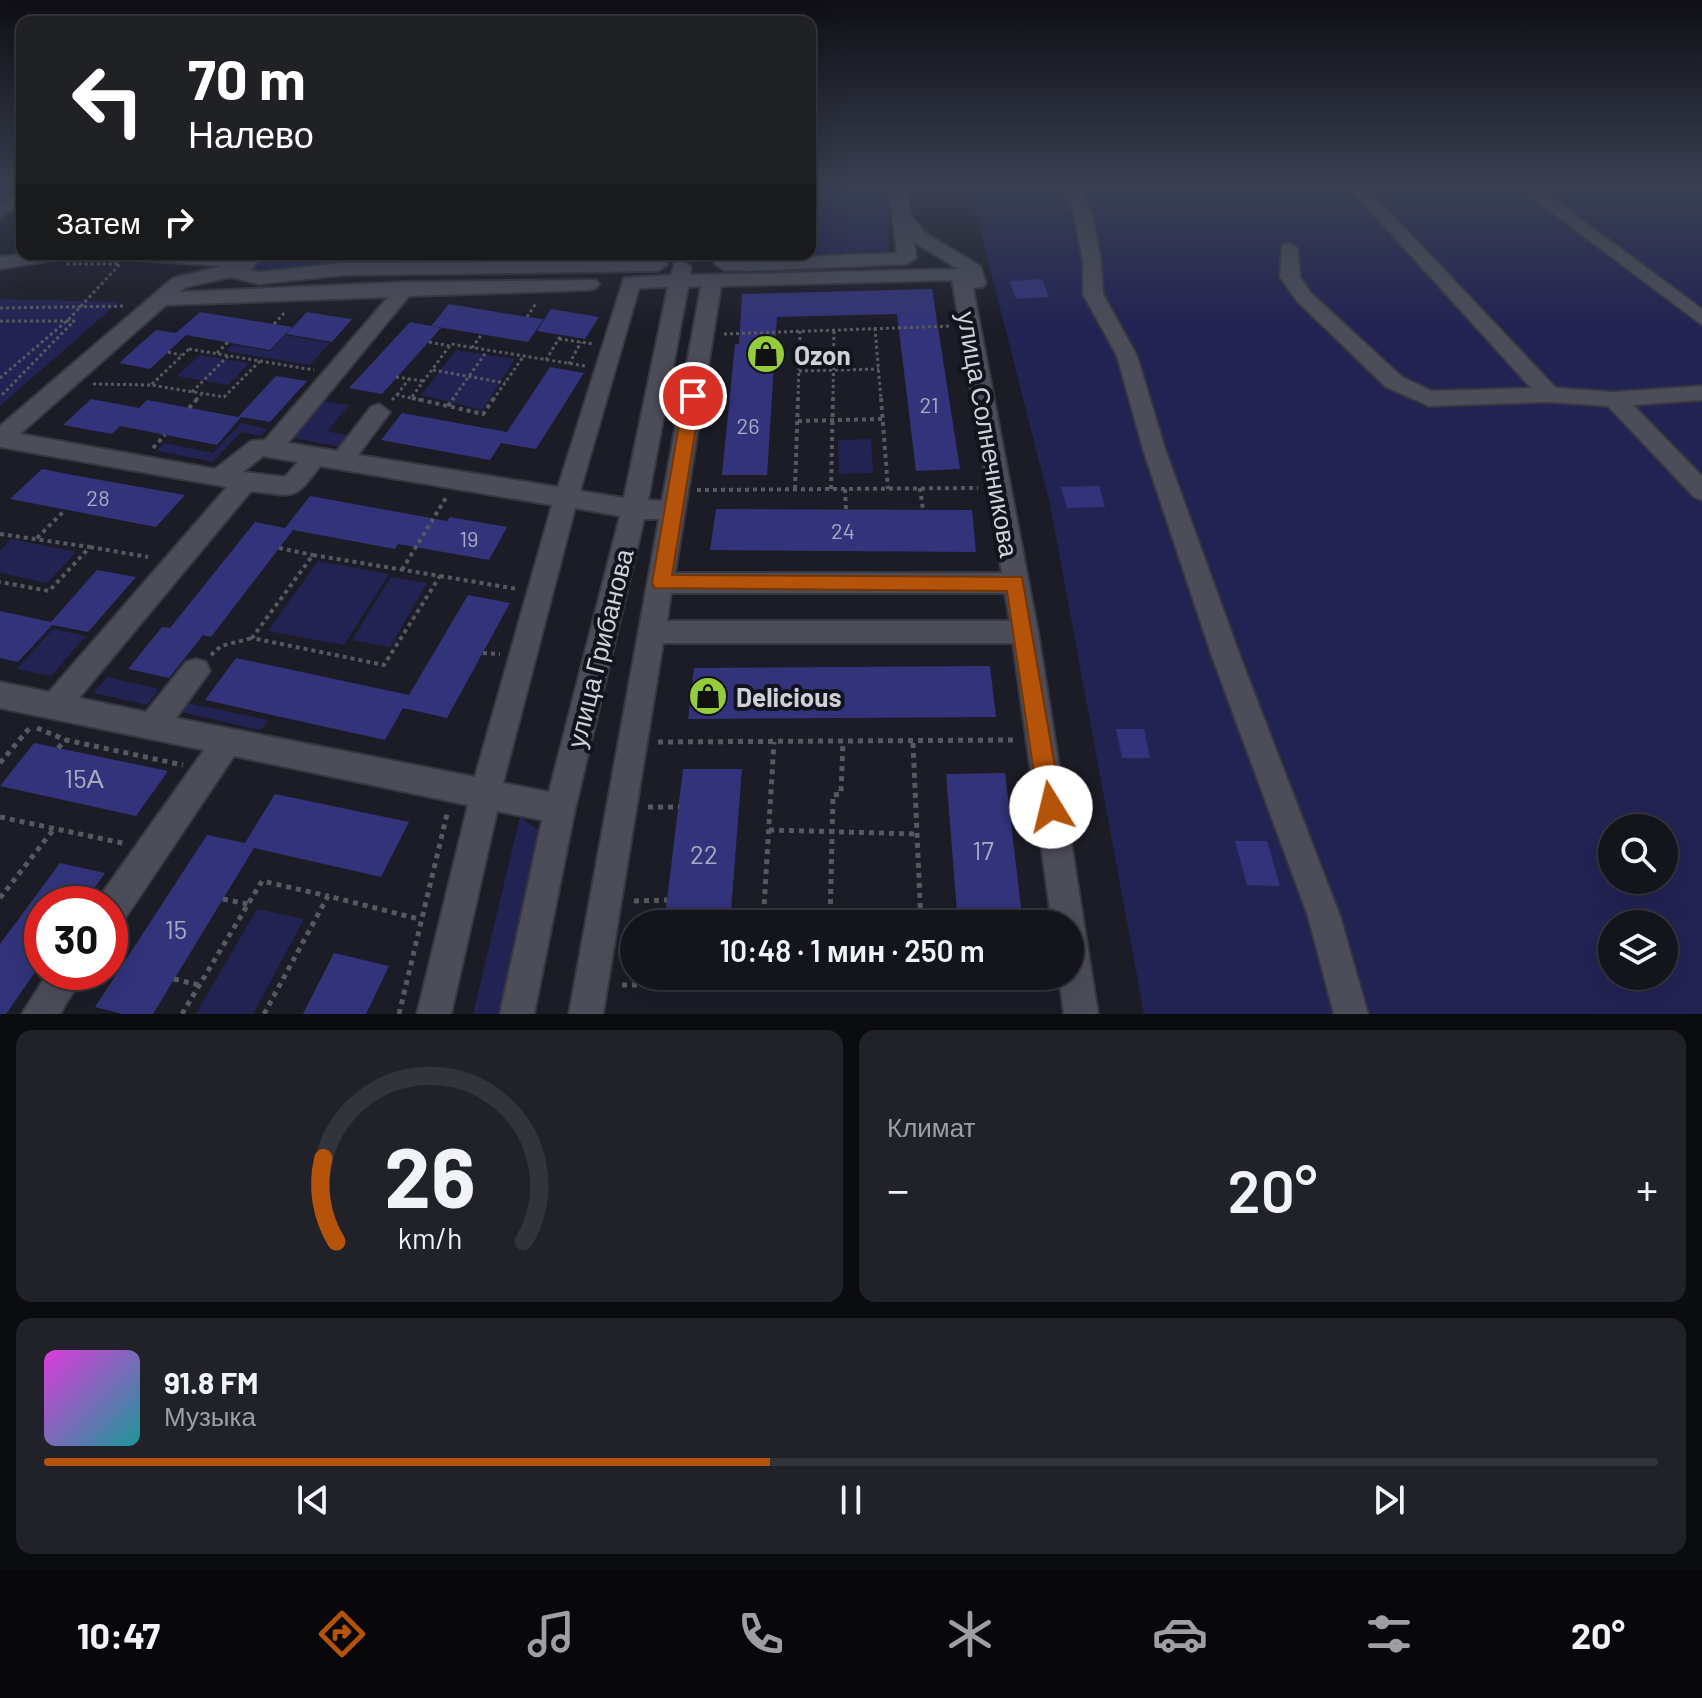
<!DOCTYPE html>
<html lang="ru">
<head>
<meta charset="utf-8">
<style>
	:root { --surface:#14151c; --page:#212229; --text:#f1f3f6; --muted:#9d9fa3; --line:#33343b; --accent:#b45309 }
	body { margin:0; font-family:Barlow,sans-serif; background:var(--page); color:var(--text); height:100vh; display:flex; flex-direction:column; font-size:30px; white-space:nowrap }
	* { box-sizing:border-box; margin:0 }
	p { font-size:26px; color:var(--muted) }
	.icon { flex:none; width:44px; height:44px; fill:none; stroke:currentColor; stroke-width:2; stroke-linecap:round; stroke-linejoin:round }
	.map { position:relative; height:1014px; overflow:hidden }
	.panel { display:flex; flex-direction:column; gap:16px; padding:16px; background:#0b0c0f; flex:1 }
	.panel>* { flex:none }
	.banner { position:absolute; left:16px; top:16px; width:800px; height:244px; border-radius:16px; box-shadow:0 8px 32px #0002,0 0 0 2px var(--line); background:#202124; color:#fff; overflow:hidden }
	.controls { position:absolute; left:1598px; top:814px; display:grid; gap:16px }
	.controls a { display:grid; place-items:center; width:80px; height:80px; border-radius:50%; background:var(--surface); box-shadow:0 8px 32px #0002,0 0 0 2px var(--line); font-size:40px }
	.speed { position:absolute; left:24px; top:886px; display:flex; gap:16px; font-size:40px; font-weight:700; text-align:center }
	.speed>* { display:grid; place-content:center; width:104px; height:104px; border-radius:50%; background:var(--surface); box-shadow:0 8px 32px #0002,0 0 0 2px var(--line); line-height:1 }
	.speed .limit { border:12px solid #d22; background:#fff; color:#111 }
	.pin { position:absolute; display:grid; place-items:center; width:68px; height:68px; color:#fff; margin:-34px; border:4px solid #fff; border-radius:50%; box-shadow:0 2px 8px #0007 }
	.me { position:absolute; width:88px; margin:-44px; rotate:351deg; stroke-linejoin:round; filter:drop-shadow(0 0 6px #0008) }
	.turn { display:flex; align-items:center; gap:28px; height:168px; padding:0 40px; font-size:36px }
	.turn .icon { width:104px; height:104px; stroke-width:2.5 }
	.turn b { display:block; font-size:56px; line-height:68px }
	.then { display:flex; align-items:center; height:76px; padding:0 40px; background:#0003; gap:16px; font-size:30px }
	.big { font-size:60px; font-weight:600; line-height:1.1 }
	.panel .tile { flex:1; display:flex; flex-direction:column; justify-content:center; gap:12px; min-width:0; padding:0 28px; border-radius:16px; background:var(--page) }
	.panel .dial { align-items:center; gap:0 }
	.dial svg { height:208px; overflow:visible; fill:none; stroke:var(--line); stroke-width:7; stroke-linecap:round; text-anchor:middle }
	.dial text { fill:var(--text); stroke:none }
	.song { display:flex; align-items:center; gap:24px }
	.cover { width:96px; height:96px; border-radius:12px; background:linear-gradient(135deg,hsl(300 70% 55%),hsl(180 70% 35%)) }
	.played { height:8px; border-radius:4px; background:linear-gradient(90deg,var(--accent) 45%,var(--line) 45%) }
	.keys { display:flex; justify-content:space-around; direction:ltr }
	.heat { display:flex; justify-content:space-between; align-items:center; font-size:44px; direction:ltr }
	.panel .tiles { flex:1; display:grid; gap:16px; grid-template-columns:1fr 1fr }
	.tile:last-child { grid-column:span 2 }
	.trip { position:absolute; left:620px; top:910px; width:464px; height:80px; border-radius:40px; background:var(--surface); box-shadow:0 8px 32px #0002,0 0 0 2px var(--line); font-weight:600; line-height:80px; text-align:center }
	.dock { display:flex; height:128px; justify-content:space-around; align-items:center; background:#08080b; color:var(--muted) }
	.dock .icon { width:56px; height:56px }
	.dock .current { color:var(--accent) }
	.dock b { font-size:36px; color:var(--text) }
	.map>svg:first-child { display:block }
	.green { fill:#222353; fill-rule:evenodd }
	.building { fill:#32337b }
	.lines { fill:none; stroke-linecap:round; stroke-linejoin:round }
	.minor-casing { stroke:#36373f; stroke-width:4 }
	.path-far2 { stroke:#575861; stroke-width:3; stroke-dasharray:3 3; stroke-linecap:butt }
	.path-far1 { stroke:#575861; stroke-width:4; stroke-dasharray:4 4; stroke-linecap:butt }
	.path { stroke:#575861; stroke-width:5; stroke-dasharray:5 5; stroke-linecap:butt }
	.minor { fill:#4c4d59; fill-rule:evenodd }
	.route { fill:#b45309; stroke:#753606; stroke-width:2 }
	.labels { text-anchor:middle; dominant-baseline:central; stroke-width:8; stroke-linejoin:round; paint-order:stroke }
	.number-label { font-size:22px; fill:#a8aac1 }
	.poi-label { font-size:26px; font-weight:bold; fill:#d0d1d8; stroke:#12131d; text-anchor:start }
	.street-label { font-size:26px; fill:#d0d1d8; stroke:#12131d }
	.near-number-label { font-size:26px; fill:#a8aac1 }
</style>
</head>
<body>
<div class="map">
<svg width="1702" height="1014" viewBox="0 0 1702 1014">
	<rect width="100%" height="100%" fill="#1b1c26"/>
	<g class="green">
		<path d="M 810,186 L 889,186 L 889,256 L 244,276 L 259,254 L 810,254 Z"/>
		<path d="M 969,186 L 1702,186 L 1702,1014 L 1144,1014 L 1050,504 ZM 1612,828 L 1664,828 L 1664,880 L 1612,880 ZM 1612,924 L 1664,924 L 1664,976 L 1612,976 Z"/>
		<path d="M 0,299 L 119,302 L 0,406 Z"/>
		<path d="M 285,335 L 330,343 L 310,365 L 226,351 L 232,345 L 270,351 Z"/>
		<path d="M 456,350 L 515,359 L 482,410 L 421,395 Z"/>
		<path d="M 200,355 L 249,363 L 228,385 L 177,376 Z"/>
		<path d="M 324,401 L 349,405 L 327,431 L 348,436 L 340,447 L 292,438 Z"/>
		<path d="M 241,423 L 267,429 L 261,436 L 241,432 L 213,462 L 157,451 L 164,443 L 213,453 Z"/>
		<path d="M 871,439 L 873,473 L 839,474 L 838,440 Z"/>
		<path d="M 11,539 L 76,552 L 47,583 L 0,573 L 0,551 Z"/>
		<path d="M 318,561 L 389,574 L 344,645 L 268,631 Z"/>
		<path d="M 391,577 L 427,583 L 390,647 L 352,640 Z"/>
		<path d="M 53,629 L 86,636 L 51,676 L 17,669 Z"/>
		<path d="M 107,677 L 159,689 L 147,705 L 94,693 Z"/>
		<path d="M 188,703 L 268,720 L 261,730 L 181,712 Z"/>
		<path d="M 520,817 L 538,830 L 542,850 L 505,1014 L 473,1014 Z"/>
		<path d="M 257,909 L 304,919 L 253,1014 L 196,1014 Z"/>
	</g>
	<g class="building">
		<path d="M 1042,279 L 1049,297 L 1016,299 L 1010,281 Z"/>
		<path d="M 932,289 L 960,469 L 916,471 L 897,314 L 777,317 L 767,475 L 722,475 L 735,344 L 739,344 L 742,294 Z"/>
		<path d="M 449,304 L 527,317 L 544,319 L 528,342 L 431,326 Z"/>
		<path d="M 551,309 L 599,317 L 585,339 L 537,331 Z"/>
		<path d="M 200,312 L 292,327 L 270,350 L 186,335 L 150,369 L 119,363 L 156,330 L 176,333 Z"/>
		<path d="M 307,312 L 331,316 L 352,319 L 332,342 L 286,334 Z"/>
		<path d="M 410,322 L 441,328 L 382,394 L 349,388 Z"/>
		<path d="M 550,367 L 584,373 L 536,449 L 501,443 L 490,460 L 381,440 L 402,413 L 507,432 Z"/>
		<path d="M 276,376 L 307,381 L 270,422 L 241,417 L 217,445 L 120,426 L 112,434 L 63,425 L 91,399 L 139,408 L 147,400 L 238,417 Z"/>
		<path d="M 42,469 L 78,476 L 185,495 L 156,527 L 10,499 Z"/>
		<path d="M 1099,486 L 1105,507 L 1067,508 L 1061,487 Z"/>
		<path d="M 310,496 L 447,521 L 450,517 L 507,527 L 489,560 L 398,544 L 395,549 L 293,530 L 211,637 L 203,635 L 169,678 L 128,669 L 162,627 L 170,628 L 255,522 L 285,528 Z"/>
		<path d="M 716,509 L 972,510 L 976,552 L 710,550 Z"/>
		<path d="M 97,570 L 136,577 L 88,632 L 52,625 L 18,662 L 0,658 L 0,611 L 51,622 Z"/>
		<path d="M 468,595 L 510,603 L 447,718 L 403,708 L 385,740 L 205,700 L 236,658 L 409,695 Z"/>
		<path d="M 990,666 L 996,717 L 688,719 L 694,668 Z"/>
		<path d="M 1116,729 L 1144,729 L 1150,758 L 1122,758 Z"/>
		<path d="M 34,743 L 58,748 L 168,771 L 136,816 L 0,786 Z"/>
		<path d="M 683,769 L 742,769 L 730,924 L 664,924 Z"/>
		<path d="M 1005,773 L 1023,924 L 958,924 L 946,774 Z"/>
		<path d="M 275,794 L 409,822 L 381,877 L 254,848 L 153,1014 L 122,1014 L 95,1007 L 207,835 L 245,843 Z"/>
		<path d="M 1235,841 L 1267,841 L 1280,886 L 1247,885 Z"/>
		<path d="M 60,863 L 105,873 L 83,904 L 42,904 L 42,962 L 6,1014 L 0,1014 L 0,944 Z"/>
		<path d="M 334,953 L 389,966 L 366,1014 L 303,1014 Z"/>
	</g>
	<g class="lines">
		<g class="minor-casing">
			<g id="minor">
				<path d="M 889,186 L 906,186 L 910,215 L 925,233 L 980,266 L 986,283 L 983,287 L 973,288 L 1038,632 L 1098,1014 L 1064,1014 L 1059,976 L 1070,976 L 1070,924 L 1052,924 L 1013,643 L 663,643 L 603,1014 L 569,1014 L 659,519 L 644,519 L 575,809 L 534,1014 L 500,1014 L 542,820 L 497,811 L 451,1014 L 417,1014 L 468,805 L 234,756 L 122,923 L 110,927 L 110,904 L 97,904 L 98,899 L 204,750 L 0,708 L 0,682 L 49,692 L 227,487 L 0,447 L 0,426 L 173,278 L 222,266 L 139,260 L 130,254 L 223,254 L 239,260 L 244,254 L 263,254 L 251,270 L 259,272 L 344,263 L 665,261 L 667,265 L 658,271 L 344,275 L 259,284 L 231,277 L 186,287 L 180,292 L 406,282 L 596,280 L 599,284 L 596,288 L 589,290 L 409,296 L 288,443 L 337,451 L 371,407 L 379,404 L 390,412 L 358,455 L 558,487 L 624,278 L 671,275 L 675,263 L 682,261 L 691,267 L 690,275 L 958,269 L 914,242 L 916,258 L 907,264 L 749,271 L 724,270 L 715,264 L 714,254 L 749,259 L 897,253 ZM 952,280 L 1002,573 L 675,573 L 721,286 ZM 701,286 L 662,501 L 648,500 L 688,287 ZM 668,287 L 624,498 L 580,491 L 639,288 ZM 388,297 L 265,440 L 251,441 L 215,469 L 20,434 L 166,305 ZM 263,456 L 298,462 L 285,477 L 243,472 ZM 320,466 L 552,505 L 475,777 L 176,718 L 210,671 L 206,662 L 196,659 L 186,662 L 146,712 L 79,698 L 251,491 C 295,496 293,502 320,466 ZM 575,508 L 620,516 L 549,792 L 503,783 ZM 671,593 L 1005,593 L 1010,621 L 667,621 Z"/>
				<path d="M 1061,186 L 1077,186 L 1092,214 L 1101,262 L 1103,294 L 1137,356 L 1166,452 L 1240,656 L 1340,916 L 1368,1014 L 1334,1014 L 1308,916 L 1212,656 L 1144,452 L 1117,356 L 1083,294 L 1083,262 L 1074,214 Z"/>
				<path d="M 1348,186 L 1365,186 L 1556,388 L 1614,392 L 1702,386 L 1702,400 L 1633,405 L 1702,476 L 1702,500 L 1694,497 L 1608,406 L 1550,402 L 1429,406 L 1386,387 L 1297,301 L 1280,277 L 1282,245 L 1289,243 L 1298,249 L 1300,277 L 1311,293 L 1402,377 L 1432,391 L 1531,388 Z"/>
				<path d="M 1517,186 L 1536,186 L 1702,309 L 1702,325 Z"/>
				<path d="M 22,191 L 22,204 L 0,217 L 0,204 Z"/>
				<path d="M 22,254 L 61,254 L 52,260 L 0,269 L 0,257 Z"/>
				<path d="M 48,972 L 85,972 L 60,1014 L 22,1014 Z"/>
			</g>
		</g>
		<g class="path-far2">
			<path d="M 0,308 L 126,306"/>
			<path d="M 527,317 L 537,302"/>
			<path d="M 0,321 L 74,321 L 0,397"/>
			<path d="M 274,324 L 286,311"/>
			<path d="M 875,328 L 881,400"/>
			<path d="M 724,334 L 951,326"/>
			<path d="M 559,339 L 594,344"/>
			<path d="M 429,342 L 450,346"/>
			<path d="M 472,348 L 482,334"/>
			<path d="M 189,349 L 260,361 L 224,397 L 151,385 Z"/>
			<path d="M 168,352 L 181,355"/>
			<path d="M 217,353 L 228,342"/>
			<path d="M 546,360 L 561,335"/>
			<path d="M 260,361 L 314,370"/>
			<path d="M 569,364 L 581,342"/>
			<path d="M 433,370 L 505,383"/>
			<path d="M 799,371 L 879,369"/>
			<path d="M 396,377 L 423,381"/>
			<path d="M 0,378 L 69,319 L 120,264 L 64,264"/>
			<path d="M 93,384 L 151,385"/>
			<path d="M 192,392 L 229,355"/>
			<path d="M 397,395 L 409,379"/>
			<path d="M 196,400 L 201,395"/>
			<path d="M 392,400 L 397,395 L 411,398"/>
			<path d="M 421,400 L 411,398 L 451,344 L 585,366"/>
			<path d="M 452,400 L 487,351"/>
			<path d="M 493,400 L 523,357"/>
			<path d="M 798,400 L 800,331"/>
			<path d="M 833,400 L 834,330"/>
		</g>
		<g class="path-far1">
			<path d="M 412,398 L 483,414 L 494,398"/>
			<path d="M 881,398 L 888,489"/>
			<path d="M 448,406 L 454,398"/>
			<path d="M 189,408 L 198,398"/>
			<path d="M 798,421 L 882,419"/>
			<path d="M 153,448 L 165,435"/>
			<path d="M 920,488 L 923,510"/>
			<path d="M 795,489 L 798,398"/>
			<path d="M 831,489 L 833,398"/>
			<path d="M 845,489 L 846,510"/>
			<path d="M 697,490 L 978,488"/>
			<path d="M 0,534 L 90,547 L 49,591 L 0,582"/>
			<path d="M 37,538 L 65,510"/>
			<path d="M 90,547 L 148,557"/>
			<path d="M 279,548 L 313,555"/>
			<path d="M 313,555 L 440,576 L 384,665 L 252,638 Z"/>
			<path d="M 402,570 L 447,496"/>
			<path d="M 440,576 L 517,589"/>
			<path d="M 483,653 L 500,654"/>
			<path d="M 211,655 L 221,646 L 252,638"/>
		</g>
		<g class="path">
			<path d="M 37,728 L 66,740 L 183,765"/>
			<path d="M 658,742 L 1015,740"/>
			<path d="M 913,743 L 921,924"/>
			<path d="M 58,748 L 66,740"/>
			<path d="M 0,763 L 32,725"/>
			<path d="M 648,807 L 679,807"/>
			<path d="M 0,817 L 127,844"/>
			<path d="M 769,830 L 917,834"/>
			<path d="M 0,898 L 53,830"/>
			<path d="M 223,899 L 248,904"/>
			<path d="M 634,901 L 667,900"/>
			<path d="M 763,924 L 774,742"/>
			<path d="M 830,924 L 833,795 L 841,794 L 843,742"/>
			<path d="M 829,976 L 829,987"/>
			<path d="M 923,976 L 924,988"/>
			<path d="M 174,979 L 199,985"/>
			<path d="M 622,985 L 1051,986"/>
			<path d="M 182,1014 L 262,881 L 328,896"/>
			<path d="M 264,1014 L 328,896 L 419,919"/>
			<path d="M 399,1014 L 448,810"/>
		</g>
		<use href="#minor" class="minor"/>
	</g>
	<linearGradient id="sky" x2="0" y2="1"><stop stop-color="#0f0f15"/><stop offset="0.57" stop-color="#394052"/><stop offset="1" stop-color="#394052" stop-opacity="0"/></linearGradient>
	<rect width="1702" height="328" fill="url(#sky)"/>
	<path class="route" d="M 693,390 L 701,396 L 672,575 L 1022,577 L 1062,807 L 1059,815 L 1051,818 L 1043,815 L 1039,807 L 1007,591 L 655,588 L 652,583 L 684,396 Z"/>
	<defs>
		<g id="shop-disc" transform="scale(2)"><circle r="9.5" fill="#95cc3b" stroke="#12131d"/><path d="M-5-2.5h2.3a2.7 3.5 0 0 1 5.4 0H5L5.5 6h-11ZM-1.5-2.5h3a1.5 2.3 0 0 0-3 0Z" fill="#111"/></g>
	</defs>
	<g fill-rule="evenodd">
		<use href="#shop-disc" x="766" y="354"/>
		<use href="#shop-disc" x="708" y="696"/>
	</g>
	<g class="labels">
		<g class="number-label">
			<text x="929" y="404">21</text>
			<text x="748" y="425">26</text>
			<text x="98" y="497">28</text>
			<text x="843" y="530">24</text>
			<text x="469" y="538">19</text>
		</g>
		<g class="poi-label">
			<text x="794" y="354">Ozon</text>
			<text x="736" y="696">Delicious</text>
		</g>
		<g class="street-label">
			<text transform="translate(989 434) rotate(80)">улица Солнечникова</text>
			<text transform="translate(599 648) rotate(-76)">улица Грибанова</text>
		</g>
		<g class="near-number-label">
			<text x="84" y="777">15А</text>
			<text x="983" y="849">17</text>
			<text x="704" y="853">22</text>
			<text x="176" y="928">15</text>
		</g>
	</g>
</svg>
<div class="controls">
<a><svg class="icon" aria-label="search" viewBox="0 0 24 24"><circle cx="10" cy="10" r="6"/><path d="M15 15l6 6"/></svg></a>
<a><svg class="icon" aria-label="layers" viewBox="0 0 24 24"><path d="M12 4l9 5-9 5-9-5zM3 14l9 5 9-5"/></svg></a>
</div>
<div class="speed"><div class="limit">30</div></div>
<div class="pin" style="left:693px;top:396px;background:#d93025"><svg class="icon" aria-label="arrive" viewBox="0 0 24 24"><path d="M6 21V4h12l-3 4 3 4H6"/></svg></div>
<svg class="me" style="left:1051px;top:807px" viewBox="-20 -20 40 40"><circle r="19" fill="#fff"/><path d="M0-13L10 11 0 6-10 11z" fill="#b45309"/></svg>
<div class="trip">10:48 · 1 мин · 250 m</div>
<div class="banner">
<div class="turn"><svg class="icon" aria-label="left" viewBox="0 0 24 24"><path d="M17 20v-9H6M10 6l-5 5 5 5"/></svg><div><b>70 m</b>Налево</div></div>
<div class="then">Затем<svg class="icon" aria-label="right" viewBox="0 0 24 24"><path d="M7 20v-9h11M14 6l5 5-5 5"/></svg></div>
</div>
</div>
<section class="panel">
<div class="tiles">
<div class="tile dial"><svg viewBox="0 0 100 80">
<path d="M14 69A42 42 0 1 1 86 69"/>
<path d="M14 69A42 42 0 0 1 9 37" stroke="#b45309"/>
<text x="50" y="56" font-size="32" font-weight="700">26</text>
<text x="50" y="72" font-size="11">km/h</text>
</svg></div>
<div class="tile"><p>Климат</p>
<div class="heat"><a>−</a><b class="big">20°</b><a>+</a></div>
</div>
<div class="tile">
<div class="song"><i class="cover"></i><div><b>91.8 FM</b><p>Музыка</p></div></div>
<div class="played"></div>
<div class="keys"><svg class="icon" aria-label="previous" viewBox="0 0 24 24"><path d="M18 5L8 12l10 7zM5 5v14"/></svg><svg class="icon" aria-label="pause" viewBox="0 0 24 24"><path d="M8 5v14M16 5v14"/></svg><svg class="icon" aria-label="next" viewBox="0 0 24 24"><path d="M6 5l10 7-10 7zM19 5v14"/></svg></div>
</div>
</div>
</section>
<nav class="dock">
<b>10:47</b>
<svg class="icon current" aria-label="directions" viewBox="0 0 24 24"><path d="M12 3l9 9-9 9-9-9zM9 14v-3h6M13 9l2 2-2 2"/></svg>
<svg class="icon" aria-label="music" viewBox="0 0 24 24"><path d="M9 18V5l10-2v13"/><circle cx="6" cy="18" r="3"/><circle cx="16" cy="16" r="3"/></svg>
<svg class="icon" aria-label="phone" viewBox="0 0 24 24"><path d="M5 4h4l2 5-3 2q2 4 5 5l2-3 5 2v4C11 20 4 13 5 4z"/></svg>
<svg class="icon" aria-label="climate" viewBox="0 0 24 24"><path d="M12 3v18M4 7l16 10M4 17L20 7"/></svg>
<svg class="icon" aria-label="car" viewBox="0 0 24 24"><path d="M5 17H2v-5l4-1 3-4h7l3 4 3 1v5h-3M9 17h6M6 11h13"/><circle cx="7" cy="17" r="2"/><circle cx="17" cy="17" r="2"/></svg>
<svg class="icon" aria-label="filters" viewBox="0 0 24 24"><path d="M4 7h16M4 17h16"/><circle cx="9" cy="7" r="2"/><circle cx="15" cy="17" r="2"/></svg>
<b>20°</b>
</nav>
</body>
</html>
